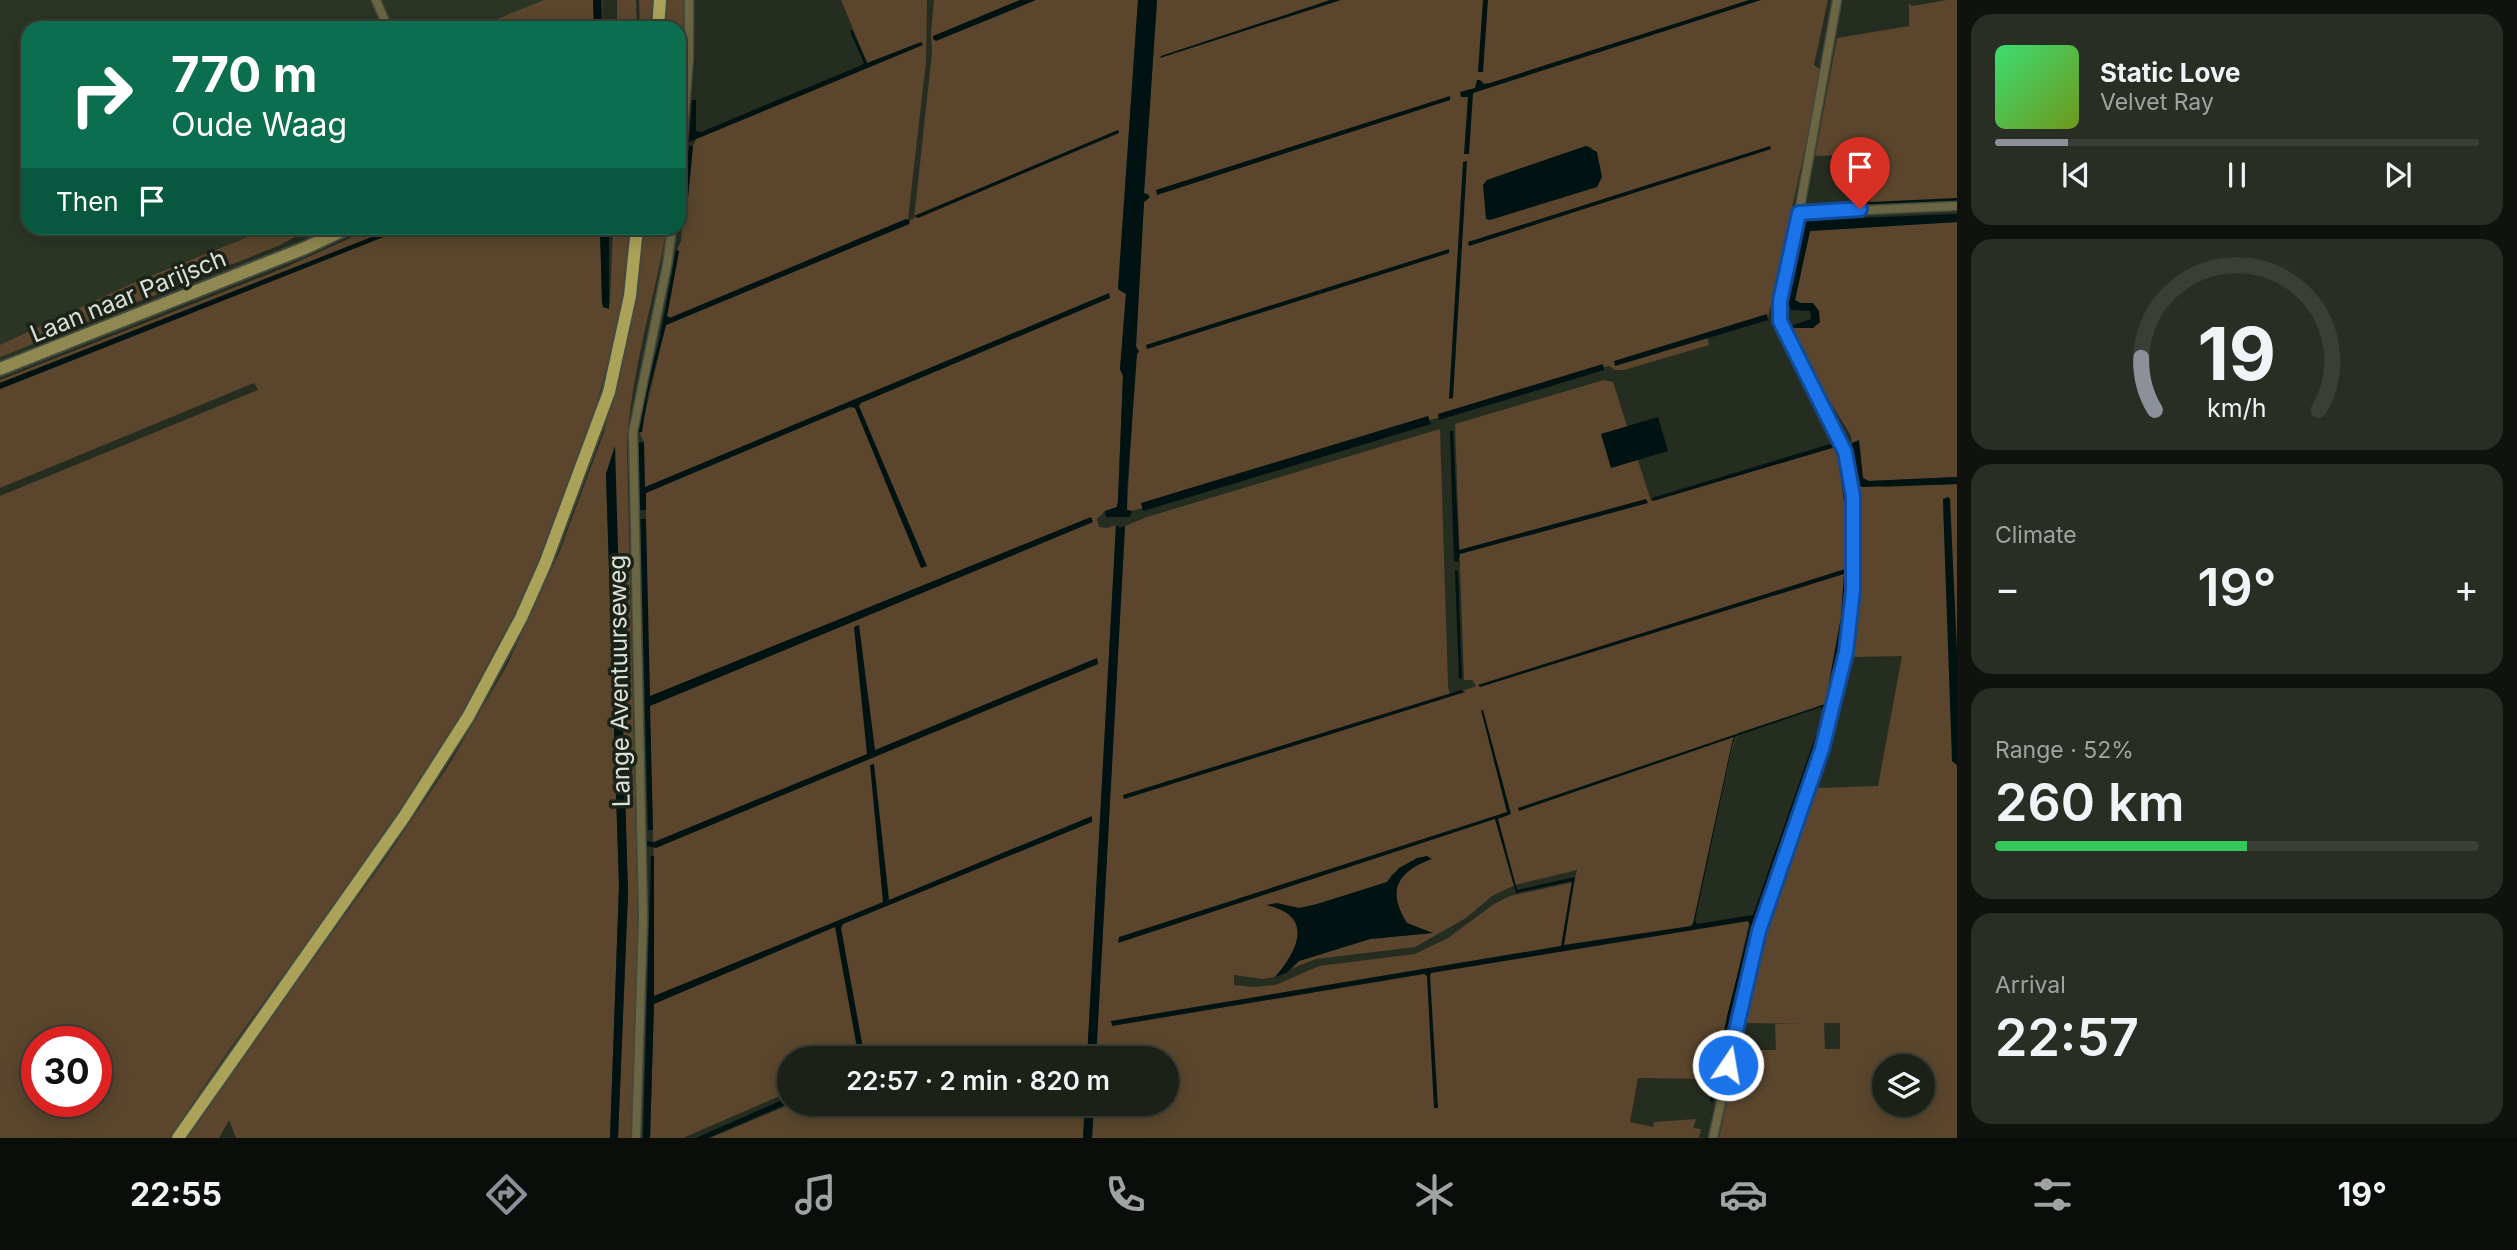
<!DOCTYPE html>
<html lang="en">
<head>
<meta charset="utf-8">
<style>
	:root { --surface:#1c2118; --page:#292e25; --text:#f1f3f6; --muted:#a0a3a2; --line:#3a3e37; --accent:#8c9099 }
	body { margin:0; font-family:Inter,sans-serif; background:var(--page); color:var(--text); height:100vh; display:flex; flex-direction:column; font-size:26px; white-space:nowrap }
	* { box-sizing:border-box; margin:0 }
	p { font-size:23px; color:var(--muted) }
	.icon { flex:none; width:38px; height:38px; fill:none; stroke:currentColor; stroke-width:2; stroke-linecap:round; stroke-linejoin:round }
	.map { position:relative; flex:1; overflow:hidden }
	.sheet { display:flex; flex-direction:column; gap:14px; padding:14px; background:#0f120d; width:560px }
	.sheet>* { flex:none }
	.top-card { position:absolute; left:21px; top:21px; width:665px; height:214px; border-radius:21px; box-shadow:0 4px 18px #0003,0 0 0 2px var(--line); background:#0b6e4f; color:#fff; overflow:hidden }
	.tools { position:absolute; left:1872px; top:1054px; display:grid; gap:14px }
	.tools a { display:grid; place-items:center; width:63px; height:63px; border-radius:50%; background:var(--surface); box-shadow:0 4px 18px #0003,0 0 0 2px var(--line); font-size:35px }
	.speed { position:absolute; left:21px; top:1026px; display:flex; gap:14px; font-size:35px; font-weight:700; text-align:center }
	.speed>* { display:grid; place-content:center; width:91px; height:91px; border-radius:50%; background:var(--surface); box-shadow:0 4px 18px #0003,0 0 0 2px var(--line); line-height:1 }
	.speed .limit { border:10px solid #d22; background:#fff; color:#111 }
	.pin { position:absolute; display:grid; place-items:center; width:60px; height:60px; color:#fff; margin:-72px -30px; border-radius:50% 50% 50% 0; rotate:-45deg; box-shadow:0 0 7px #0007 }
	.pin .icon { rotate:45deg }
	.me { position:absolute; width:77px; margin:-38px; rotate:12deg; stroke-linejoin:round; filter:drop-shadow(0 0 5px #0008) }
	.turn { display:flex; align-items:center; gap:24px; height:147px; padding:0 35px; font-size:32px }
	.turn .icon { width:91px; height:91px; stroke-width:2.5 }
	.turn b { display:block; font-size:49px; line-height:60px }
	.then { display:flex; align-items:center; height:66px; padding:0 35px; background:#0003; gap:14px; font-size:26px }
	.big { font-size:52px; font-weight:600; line-height:1.1 }
	.sheet .widget { flex:1; display:flex; flex-direction:column; justify-content:center; gap:10px; min-width:0; padding:0 24px; border-radius:21px; background:var(--page) }
	.sheet .dial { align-items:center; gap:0 }
	.dial svg { height:182px; overflow:visible; fill:none; stroke:var(--line); stroke-width:7; stroke-linecap:round; text-anchor:middle }
	.dial text { fill:var(--text); stroke:none }
	.song { display:flex; align-items:center; gap:21px }
	.cover { width:84px; height:84px; border-radius:10px; background:linear-gradient(135deg,hsl(140 70% 55%),hsl(80 70% 35%)) }
	.played { height:7px; border-radius:4px; background:linear-gradient(90deg,var(--accent) 15%,var(--line) 15%) }
	.keys { display:flex; justify-content:space-around; direction:ltr }
	.heat { display:flex; justify-content:space-between; align-items:center; font-size:38px; direction:ltr }
	.charge { height:10px; border-radius:5px; background:linear-gradient(90deg,#34c759 52%,var(--line) 0) }
	.trip { position:absolute; left:777px; top:1046px; width:402px; height:70px; border-radius:35px; background:var(--surface); box-shadow:0 4px 18px #0003,0 0 0 2px var(--line); font-weight:600; line-height:70px; text-align:center }
	.dock { display:flex; height:112px; justify-content:space-around; align-items:center; background:#0b0d0a; color:var(--muted) }
	.dock .icon { width:49px; height:49px }
	.dock .active { color:var(--accent) }
	.dock b { font-size:32px; color:var(--text) }
	main { display:flex; flex:1; min-height:0 }
	.map>svg:first-child { display:block }
	.built { fill:#2b3524 }
	.green { fill:#5b462d; fill-rule:evenodd }
	.water { fill:#001212 }
	.lines { fill:none; stroke-linecap:round; stroke-linejoin:round }
	.street-casing { stroke:#42493d; stroke-width:11 }
	.secondary-casing { stroke:#42493d; stroke-width:16 }
	.primary-casing { stroke:#42493d; stroke-width:16 }
	.street { stroke:#6a6644; stroke-width:8 }
	.secondary { stroke:#8f8851; stroke-width:12 }
	.primary { stroke:#aba259; stroke-width:12 }
	.route-casing { stroke:#114b97; stroke-width:18 }
	.route { stroke:#1a73e8; stroke-width:12 }
	.labels { text-anchor:middle; dominant-baseline:central; stroke-width:7; stroke-linejoin:round; paint-order:stroke }
	.street-label { font-size:24px; fill:#dbe0d8; stroke:#1b2217 }
</style>
</head>
<body>
<main>
<div class="map">
<svg width="1957" height="1138" viewBox="0 0 1957 1138">
	<rect width="100%" height="100%" fill="#252c20"/>
	<path class="built" d="M 0,0 L 604,0 L 602,28 L 28,28 L 28,228 L 305,228 L 0,360 Z"/>
	<g class="green">
		<path d="M 544,0 L 593,0 L 594,28 L 475,28 Z"/>
		<path d="M 617,0 L 636,0 L 637,28 L 617,28 Z"/>
		<path d="M 639,0 L 653,0 L 653,28 L 640,28 Z"/>
		<path d="M 665,0 L 686,0 L 687,57 L 682,115 L 679,115 L 679,28 L 663,28 Z"/>
		<path d="M 841,0 L 927,0 L 926,62 L 908,219 L 669,318 L 667,316 L 679,252 L 677,250 L 681,241 L 684,206 L 687,206 L 693,146 L 699,132 L 733,122 L 869,67 Z"/>
		<path d="M 934,0 L 1138,0 L 1118,289 L 1126,294 L 1120,369 L 1123,376 L 1118,500 L 1117,507 L 1105,511 L 1097,519 L 1099,527 L 1107,528 L 1116,525 L 1087,1059 L 789,1059 L 789,1092 L 683,1138 L 650,1138 L 654,1005 L 654,868 L 646,580 L 646,505 L 643,474 L 644,442 L 640,434 L 666,325 L 909,224 L 909,220 L 914,219 L 932,53 L 931,33 Z"/>
		<path d="M 1157,0 L 1828,0 L 1814,65 L 1822,71 L 1768,318 L 1707,337 L 1709,345 L 1624,370 L 1615,370 L 1609,366 L 1604,367 L 1132,511 L 1127,510 L 1144,202 L 1150,198 L 1148,194 L 1144,193 ZM 1586,146 L 1593,148 L 1487,180 Z"/>
		<path d="M 1947,0 L 1957,0 L 1957,199 L 1870,203 L 1870,154 L 1815,156 L 1837,38 L 1909,26 L 1909,4 L 1913,6 Z"/>
		<path d="M 1957,222 L 1957,477 L 1869,481 L 1862,478 L 1859,441 L 1852,444 L 1857,483 L 1885,487 L 1957,484 L 1957,1138 L 1719,1138 L 1738,1050 L 1776,1050 L 1775,1024 L 1803,1024 L 1744,1023 L 1765,933 L 1816,788 L 1878,786 L 1902,656 L 1850,657 L 1858,616 L 1862,558 L 1851,436 L 1803,357 L 1792,330 L 1792,328 L 1813,328 L 1819,311 L 1795,300 L 1810,231 ZM 1824,1023 L 1840,1023 L 1840,1049 L 1825,1049 ZM 1885,1066 L 1923,1066 L 1923,1104 L 1885,1104 Z"/>
		<path d="M 270,228 L 312,228 L 278,246 L 0,357 L 0,345 L 131,284 Z"/>
		<path d="M 372,228 L 395,228 L 0,383 L 0,380 L 284,268 Z"/>
		<path d="M 406,228 L 600,228 L 602,302 L 603,307 L 607,307 L 610,303 L 613,228 L 633,228 C 611,405 541,593 445,744 C 360,880 256,1003 170,1138 L 0,1138 L 0,496 L 258,390 L 254,383 L 0,488 L 0,389 ZM 37,1041 L 96,1041 L 96,1101 L 37,1101 Z"/>
		<path d="M 642,228 L 667,228 C 654,300 631,372 627,446 L 638,924 L 631,1138 L 618,1138 L 628,893 L 614,449 L 606,474 L 619,886 L 610,1138 L 236,1138 L 229,1120 L 219,1138 L 185,1138 L 388,855 L 450,763 L 506,667 L 559,553 L 604,432 L 614,392 Z"/>
		<path d="M 1604,380 L 1613,382 L 1651,501 L 1836,447 C 1840,462 1844,478 1847,494 C 1856,558 1844,642 1828,704 L 1738,733 L 1732,749 L 1693,924 L 1690,926 L 1696,928 L 1748,921 L 1749,923 L 1714,1079 L 1638,1078 L 1630,1122 L 1653,1127 L 1654,1122 L 1696,1119 L 1693,1128 L 1701,1129 L 1699,1138 L 1092,1138 L 1094,1104 L 1167,1104 L 1167,1059 L 1096,1059 L 1125,526 L 1147,517 L 1440,429 L 1448,685 L 1449,692 L 1454,694 L 1476,686 L 1472,680 L 1464,680 L 1455,424 ZM 1431,858 C 1398,874 1385,888 1407,923 L 1430,933 L 1370,939 L 1299,961 L 1291,969 L 1316,959 L 1415,947 L 1466,918 L 1492,896 L 1515,885 L 1577,870 L 1574,882 L 1510,896 L 1494,904 L 1448,938 L 1415,954 L 1319,966 L 1276,985 L 1252,987 L 1234,985 L 1234,975 L 1263,979 L 1275,977 C 1293,956 1315,921 1277,907 C 1291,903 1290,910 1303,908 C 1331,903 1360,890 1387,882 L 1392,874 Z"/>
		<path d="M 791,1104 L 1085,1104 L 1083,1138 L 710,1138 Z"/>
	</g>
	<g class="water">
		<path d="M 593,0 L 601,0 L 602,28 L 594,28 Z"/>
		<path d="M 1020,0 L 1036,0 L 936,41 L 933,39 L 933,36 Z"/>
		<path d="M 1138,0 L 1157,0 L 1144,193 L 1150,196 L 1144,202 L 1136,346 L 1139,352 L 1137,354 L 1127,492 L 1127,510 L 1132,511 L 1130,517 L 1106,517 L 1105,511 L 1117,507 L 1118,500 L 1123,376 L 1120,369 L 1126,294 L 1118,289 Z"/>
		<path d="M 1330,0 L 1341,0 L 1160,58 L 1161,56 Z"/>
		<path d="M 1483,0 L 1488,0 L 1483,72 L 1478,72 Z"/>
		<path d="M 1749,0 L 1761,0 L 1473,93 L 1469,154 L 1464,154 L 1468,97 L 1461,97 L 1460,92 L 1475,88 L 1477,80 L 1480,80 L 1484,84 L 1490,83 Z"/>
		<path d="M 852,30 L 867,63 L 921,42 L 923,45 L 689,142 L 692,100 L 696,100 L 696,131 L 701,132 L 862,65 L 864,63 L 850,31 Z"/>
		<path d="M 1450,96 L 1450,100 L 1157,195 L 1156,190 Z"/>
		<path d="M 1118,130 L 1119,133 L 918,218 L 914,216 Z"/>
		<path d="M 689,146 L 693,146 L 687,207 L 682,205 Z"/>
		<path d="M 1586,146 L 1597,152 L 1602,177 L 1597,187 L 1490,220 L 1486,219 L 1483,185 L 1487,180 Z"/>
		<path d="M 1770,146 L 1771,149 L 1469,246 L 1468,242 Z"/>
		<path d="M 1467,161 L 1453,398 L 1449,399 L 1463,162 Z"/>
		<path d="M 1957,198 L 1957,201 L 1806,207 L 1806,205 Z"/>
		<path d="M 1957,214 L 1957,222 L 1810,231 L 1795,300 L 1799,303 L 1813,303 L 1819,311 L 1820,322 L 1813,328 L 1793,328 L 1791,326 L 1811,319 L 1810,311 L 1791,310 C 1782,290 1797,247 1802,226 L 1809,220 Z"/>
		<path d="M 906,219 L 910,221 L 909,224 L 666,325 L 648,393 L 642,432 L 638,432 L 645,392 L 659,342 L 676,250 L 679,251 L 667,316 L 670,318 Z"/>
		<path d="M 395,228 L 406,228 L 0,389 L 0,383 Z"/>
		<path d="M 600,228 L 609,228 L 609,309 L 603,307 L 602,302 Z"/>
		<path d="M 1449,249 L 1449,253 L 1147,349 L 1146,345 Z"/>
		<path d="M 1109,293 L 1110,298 L 861,403 L 859,406 L 927,566 L 921,568 L 855,408 L 850,407 L 646,493 L 646,510 L 639,510 L 638,443 L 644,442 L 645,487 Z"/>
		<path d="M 1767,314 L 1768,320 L 1615,366 L 1614,361 Z"/>
		<path d="M 1603,364 L 1604,370 L 1439,420 L 1438,414 Z"/>
		<path d="M 1428,416 L 1431,424 L 1143,511 L 1141,503 Z"/>
		<path d="M 1658,417 L 1668,451 L 1611,468 L 1601,434 Z"/>
		<path d="M 1450,431 L 1453,431 L 1459,550 L 1646,499 L 1648,503 L 1460,554 L 1458,562 L 1454,561 Z"/>
		<path d="M 1859,440 L 1863,478 L 1869,481 L 1957,477 L 1957,484 L 1862,487 L 1857,483 L 1852,443 Z"/>
		<path d="M 1837,442 C 1856,531 1849,624 1825,711 L 1821,707 L 1736,736 L 1732,747 L 1695,920 L 1697,924 L 1753,915 L 1818,729 L 1822,724 L 1784,841 L 1754,923 L 1732,1009 L 1713,1102 L 1710,1101 L 1727,1016 L 1750,925 L 1748,921 L 1431,973 L 1430,976 L 1438,1108 L 1434,1108 L 1427,976 L 1424,974 L 1112,1026 L 1111,1021 L 1561,946 L 1572,881 L 1516,893 L 1495,819 L 1118,943 L 1119,937 L 1507,812 L 1481,710 L 1483,710 L 1511,814 L 1498,819 L 1517,890 L 1575,877 L 1564,945 L 1691,926 L 1693,924 L 1731,747 L 1734,737 L 1519,811 L 1518,808 L 1825,704 L 1841,617 L 1844,574 L 1480,687 L 1478,685 L 1845,569 C 1848,528 1844,487 1835,447 L 1653,501 L 1652,498 Z"/>
		<path d="M 615,446 L 628,893 L 618,1138 L 610,1138 L 619,886 L 606,474 Z"/>
		<path d="M 1948,497 L 1950,499 L 1957,651 L 1957,765 L 1952,761 L 1943,503 L 1943,499 Z"/>
		<path d="M 1091,517 L 1093,522 L 650,706 L 653,830 L 648,830 L 640,519 L 646,519 L 650,696 Z"/>
		<path d="M 1116,525 L 1120,528 L 1125,526 L 1096,1059 L 1087,1059 Z"/>
		<path d="M 1455,570 L 1458,571 L 1462,679 L 1459,678 Z"/>
		<path d="M 859,625 L 875,750 L 1097,658 L 1098,664 L 656,848 L 647,846 L 647,841 L 654,842 L 867,754 L 854,627 Z"/>
		<path d="M 1461,690 L 1465,692 L 1124,799 L 1123,795 Z"/>
		<path d="M 874,764 L 889,900 L 1092,816 L 1092,822 L 843,924 L 841,928 L 865,1059 L 859,1059 L 835,927 L 654,1004 L 650,1138 L 643,1138 L 651,856 L 654,856 L 654,996 L 883,902 L 870,765 Z"/>
		<path d="M 1427,856 L 1432,859 C 1398,871 1386,890 1407,923 L 1433,933 L 1370,939 L 1299,961 L 1286,973 L 1275,977 C 1299,950 1314,915 1266,905 L 1277,903 L 1299,908 L 1317,904 L 1387,882 L 1399,868 L 1417,858 Z"/>
		<path d="M 789,1097 L 789,1103 L 708,1138 L 696,1138 Z"/>
		<path d="M 1085,1104 L 1094,1104 L 1092,1138 L 1083,1138 Z"/>
	</g>
	<g class="lines">
		<g class="street-casing">
			<g id="street">
				<path d="M 376,0 L 388,28"/>
				<path d="M 679,183 L 689,57 L 689,0"/>
				<path d="M 1799,213 L 1957,206"/>
				<path d="M 636,1138 L 643,918 L 633,432 L 667,265 L 672,228"/>
				<path d="M 1713,1138 L 1759,931 L 1822,749 L 1846,652 L 1853,591 L 1853,496 L 1845,452 L 1780,321 L 1780,301 L 1799,213 L 1837,0"/>
			</g>
		</g>
		<g class="secondary-casing">
			<path id="secondary" d="M 0,369 L 305,248 L 348,228"/>
		</g>
		<g class="primary-casing">
			<g id="primary">
				<path d="M 658,28 L 660,0"/>
				<path d="M 178,1138 L 404,817 L 468,717 L 521,618 L 545,564 L 609,392 L 630,296 L 637,228"/>
			</g>
		</g>
		<use href="#street" class="street"/>
		<use href="#secondary" class="secondary"/>
		<use href="#primary" class="primary"/>
	</g>
	<g class="lines">
		<g class="route-casing">
			<path id="route" d="M 1728,1065 L 1759,931 L 1822,749 L 1846,652 L 1853,591 L 1853,496 L 1845,452 L 1780,321 L 1780,301 L 1799,213 L 1860,209"/>
		</g>
		<use href="#route" class="route"/>
	</g>
	<g class="labels">
		<g class="street-label">
			<text transform="translate(128 296) rotate(-22)">Laan naar Parijsch</text>
			<text transform="translate(619 681) rotate(-91)">Lange Aventuurseweg</text>
		</g>
	</g>
</svg>
<div class="tools">
<a><svg class="icon" aria-label="layers" viewBox="0 0 24 24"><path d="M12 4l9 5-9 5-9-5zM3 14l9 5 9-5"/></svg></a>
</div>
<div class="speed"><div class="limit">30</div></div>
<div class="pin" style="left:1860px;top:209px;background:#d93025"><svg class="icon" aria-label="arrive" viewBox="0 0 24 24"><path d="M6 21V4h12l-3 4 3 4H6"/></svg></div>
<svg class="me" style="left:1728px;top:1065px" viewBox="-20 -20 40 40"><circle r="17" fill="#1a73e8" stroke="#fff" stroke-width="3"/><path d="M0-11L8 9 0 5-8 9z" fill="#fff"/></svg>
<div class="trip">22:57 · 2 min · 820 m</div>
<div class="top-card">
<div class="turn"><svg class="icon" aria-label="right" viewBox="0 0 24 24"><path d="M7 20v-9h11M14 6l5 5-5 5"/></svg><div><b>770 m</b>Oude Waag</div></div>
<div class="then">Then<svg class="icon" aria-label="arrive" viewBox="0 0 24 24"><path d="M6 21V4h12l-3 4 3 4H6"/></svg></div>
</div>
</div>
<section class="sheet">
<div class="widget">
<div class="song"><i class="cover"></i><div><b>Static Love</b><p>Velvet Ray</p></div></div>
<div class="played"></div>
<div class="keys"><svg class="icon" aria-label="previous" viewBox="0 0 24 24"><path d="M18 5L8 12l10 7zM5 5v14"/></svg><svg class="icon" aria-label="pause" viewBox="0 0 24 24"><path d="M8 5v14M16 5v14"/></svg><svg class="icon" aria-label="next" viewBox="0 0 24 24"><path d="M6 5l10 7-10 7zM19 5v14"/></svg></div>
</div>
<div class="widget dial"><svg viewBox="0 0 100 80">
<path d="M14 69A42 42 0 1 1 86 69"/>
<path d="M14 69A42 42 0 0 1 8 46" stroke="#8c9099"/>
<text x="50" y="56" font-size="32" font-weight="700">19</text>
<text x="50" y="72" font-size="11">km/h</text>
</svg></div>
<div class="widget"><p>Climate</p>
<div class="heat"><a>−</a><b class="big">19°</b><a>+</a></div>
</div>
<div class="widget"><p>Range · 52%</p><b class="big">260 km</b><div class="charge"></div></div>
<div class="widget"><p>Arrival</p><b class="big">22:57</b></div>
</section>
</main>
<nav class="dock">
<b>22:55</b>
<svg class="icon active" aria-label="directions" viewBox="0 0 24 24"><path d="M12 3l9 9-9 9-9-9zM9 14v-3h6M13 9l2 2-2 2"/></svg>
<svg class="icon" aria-label="music" viewBox="0 0 24 24"><path d="M9 18V5l10-2v13"/><circle cx="6" cy="18" r="3"/><circle cx="16" cy="16" r="3"/></svg>
<svg class="icon" aria-label="phone" viewBox="0 0 24 24"><path d="M5 4h4l2 5-3 2q2 4 5 5l2-3 5 2v4C11 20 4 13 5 4z"/></svg>
<svg class="icon" aria-label="climate" viewBox="0 0 24 24"><path d="M12 3v18M4 7l16 10M4 17L20 7"/></svg>
<svg class="icon" aria-label="car" viewBox="0 0 24 24"><path d="M5 17H2v-5l4-1 3-4h7l3 4 3 1v5h-3M9 17h6M6 11h13"/><circle cx="7" cy="17" r="2"/><circle cx="17" cy="17" r="2"/></svg>
<svg class="icon" aria-label="filters" viewBox="0 0 24 24"><path d="M4 7h16M4 17h16"/><circle cx="9" cy="7" r="2"/><circle cx="15" cy="17" r="2"/></svg>
<b>19°</b>
</nav>
</body>
</html>
